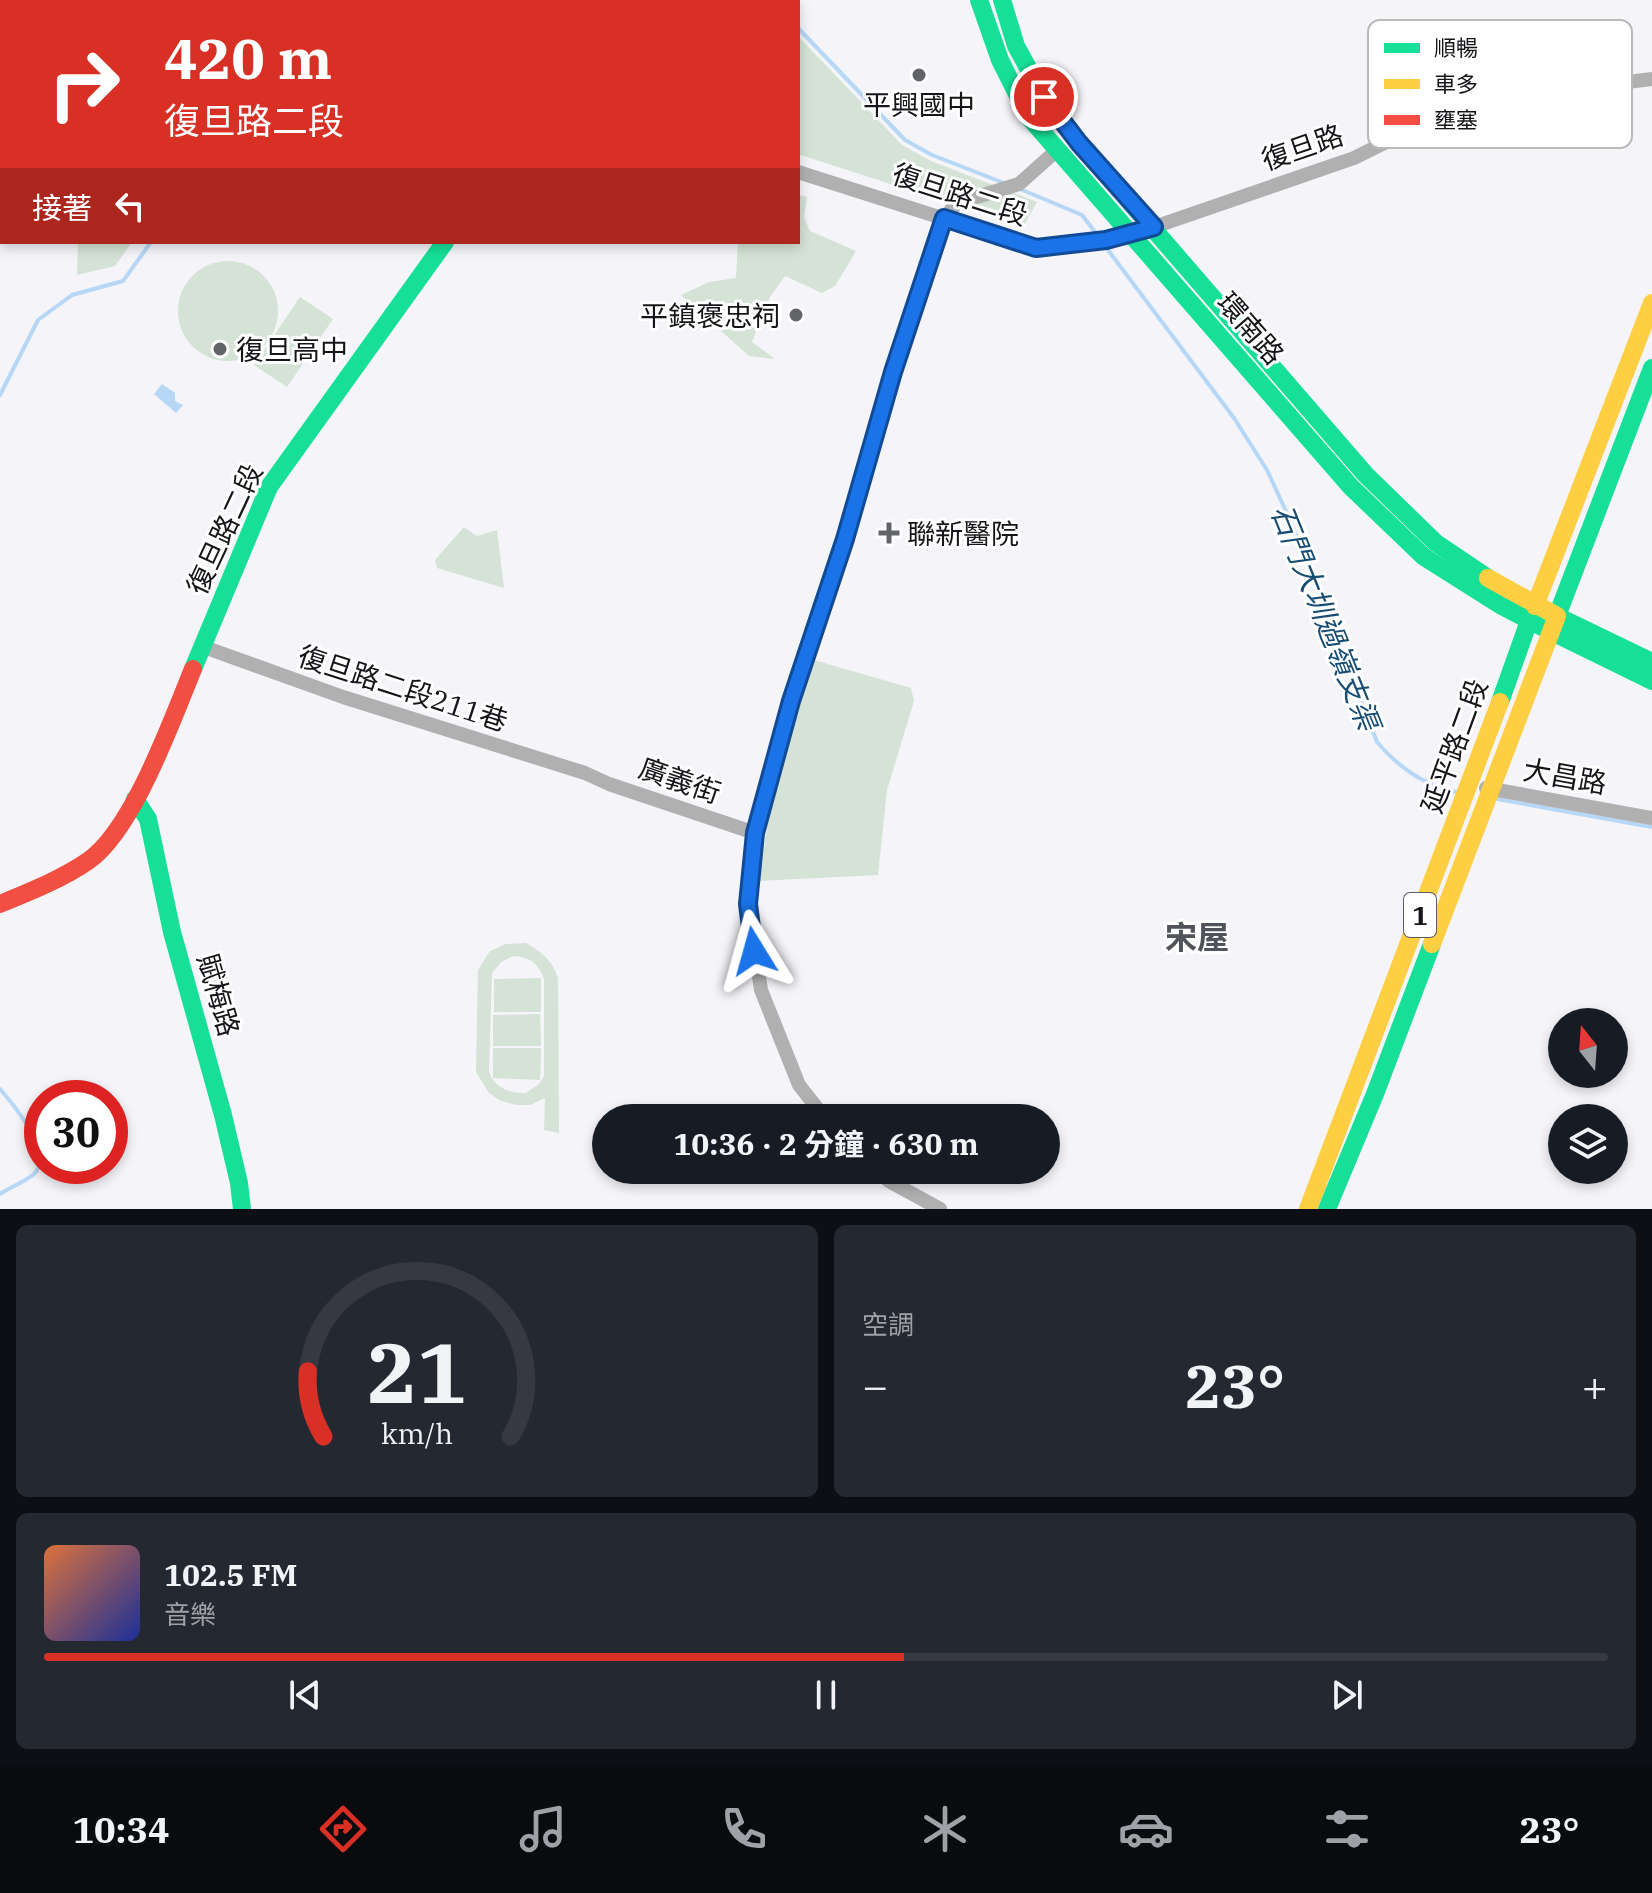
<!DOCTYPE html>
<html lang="zh-TW">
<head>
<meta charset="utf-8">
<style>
	:root { --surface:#171b24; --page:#242831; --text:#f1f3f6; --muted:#9ea1a6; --line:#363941; --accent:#d93025 }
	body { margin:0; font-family:"IBM Plex Serif","Noto Sans TC",serif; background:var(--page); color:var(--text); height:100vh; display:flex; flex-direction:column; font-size:30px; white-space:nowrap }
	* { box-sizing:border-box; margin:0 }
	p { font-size:26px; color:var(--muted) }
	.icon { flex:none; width:44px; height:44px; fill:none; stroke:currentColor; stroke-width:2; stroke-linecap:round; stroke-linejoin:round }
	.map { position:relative; height:1209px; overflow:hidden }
	.sheet { display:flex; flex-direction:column; gap:16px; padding:16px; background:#0d0f14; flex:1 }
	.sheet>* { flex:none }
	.guide { position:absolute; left:0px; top:0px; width:800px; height:244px; box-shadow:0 4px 12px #0003; background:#d93025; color:#fff; overflow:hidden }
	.needle { width:52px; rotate:343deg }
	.controls { position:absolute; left:1548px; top:1008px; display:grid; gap:16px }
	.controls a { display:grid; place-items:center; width:80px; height:80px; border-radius:50%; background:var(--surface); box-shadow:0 4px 12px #0003; font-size:40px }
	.speed { position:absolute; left:24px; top:1080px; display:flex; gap:16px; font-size:40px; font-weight:700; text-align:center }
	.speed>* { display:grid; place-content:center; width:104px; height:104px; border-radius:50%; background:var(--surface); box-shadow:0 4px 12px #0003; line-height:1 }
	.speed .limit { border:12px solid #d22; background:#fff; color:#111 }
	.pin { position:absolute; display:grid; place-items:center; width:68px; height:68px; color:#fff; margin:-34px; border:4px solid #fff; border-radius:50%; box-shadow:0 2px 8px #0007 }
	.me { position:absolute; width:88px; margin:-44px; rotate:352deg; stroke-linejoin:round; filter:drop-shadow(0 0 6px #0008) }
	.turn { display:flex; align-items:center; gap:28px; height:168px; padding:0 32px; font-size:36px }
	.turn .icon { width:104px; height:104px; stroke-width:2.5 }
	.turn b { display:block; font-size:56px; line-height:68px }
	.then { display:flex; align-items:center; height:76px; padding:0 32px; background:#0003; gap:16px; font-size:30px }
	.big { font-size:60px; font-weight:700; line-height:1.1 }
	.sheet .card { flex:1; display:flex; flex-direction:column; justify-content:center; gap:12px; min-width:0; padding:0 28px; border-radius:12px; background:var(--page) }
	.sheet .dial { align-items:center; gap:0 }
	.dial svg { height:208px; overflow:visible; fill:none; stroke:var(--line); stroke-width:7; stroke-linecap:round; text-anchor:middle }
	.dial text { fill:var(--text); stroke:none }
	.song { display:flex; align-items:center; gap:24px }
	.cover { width:96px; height:96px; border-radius:12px; background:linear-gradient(135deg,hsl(20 70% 55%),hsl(230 70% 35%)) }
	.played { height:8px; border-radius:4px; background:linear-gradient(90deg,var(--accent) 55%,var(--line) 55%) }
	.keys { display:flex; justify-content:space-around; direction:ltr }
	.heat { display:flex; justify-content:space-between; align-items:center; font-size:44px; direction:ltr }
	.sheet .tiles { flex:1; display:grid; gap:16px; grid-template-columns:1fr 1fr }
	.card:last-child { grid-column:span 2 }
	.trip { position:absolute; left:592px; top:1104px; width:468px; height:80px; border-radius:40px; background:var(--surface); box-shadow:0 4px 12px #0003; font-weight:700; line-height:80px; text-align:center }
	.tabs { display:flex; height:128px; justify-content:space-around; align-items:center; background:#090b0e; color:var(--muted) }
	.tabs .icon { width:56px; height:56px }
	.tabs .active { color:var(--accent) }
	.tabs b { font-size:36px; color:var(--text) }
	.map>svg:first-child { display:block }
	.green { fill:#d4e3d5; fill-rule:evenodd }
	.water { fill:#b6d7f5 }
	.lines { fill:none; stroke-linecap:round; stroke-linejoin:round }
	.stream { stroke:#b6d7f5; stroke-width:4 }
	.street { stroke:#b0b0b1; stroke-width:14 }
	.fast { stroke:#16e098; stroke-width:18 }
	.slow { stroke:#ffcf43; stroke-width:18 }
	.jam { stroke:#f24e42; stroke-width:18 }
	.route-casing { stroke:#114b97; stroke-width:20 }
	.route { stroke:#1a73e8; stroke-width:14 }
	.poi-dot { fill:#636467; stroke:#fff; stroke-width:3 }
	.labels { text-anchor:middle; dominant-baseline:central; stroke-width:6; stroke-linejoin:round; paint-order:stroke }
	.shield { fill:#fff; stroke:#5b5c5e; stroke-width:2 }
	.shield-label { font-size:26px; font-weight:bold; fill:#151619 }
	.poi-label { font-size:28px; fill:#151619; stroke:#fff; text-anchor:start }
	.street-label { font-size:28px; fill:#151619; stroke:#fff }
	.water-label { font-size:30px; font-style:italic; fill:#184d73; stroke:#fff }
	.quarter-label { font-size:32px; font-weight:bold; fill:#51535a; stroke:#fff }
	.key { fill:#fff; stroke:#b9b9ba; stroke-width:2 }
	.key-label { font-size:22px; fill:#151619 }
</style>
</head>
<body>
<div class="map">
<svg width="1652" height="1209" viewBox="0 0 1652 1209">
	<rect width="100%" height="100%" fill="#f4f4f9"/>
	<g class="green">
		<path d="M 418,0 L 553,0 L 553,2 Z"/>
		<path d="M 580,0 L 763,0 L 765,2 L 579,2 Z"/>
		<path d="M 798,36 L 902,145 L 931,161 L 1037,202 L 1023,227 L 798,154 Z"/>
		<path d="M 798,195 L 807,197 L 804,217 L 810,231 L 856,251 L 835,286 L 822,293 L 785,276 L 770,297 L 752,342 L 775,359 L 749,356 L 681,295 L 709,282 L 736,278 L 738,242 L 798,242 Z"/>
		<path d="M 78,242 L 132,242 L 115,266 L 77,275 Z"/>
		<circle cx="228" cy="311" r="50"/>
		<path d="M 300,297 L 333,319 L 287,387 L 254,365 Z"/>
		<path d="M 464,527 L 477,536 L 497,530 L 504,588 L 437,568 L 435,560 Z"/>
		<path d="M 814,660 L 911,688 L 914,701 L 887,790 L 878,875 L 759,881 L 772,794 Z"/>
		<path d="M 526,943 C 542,952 552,960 558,978 L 559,1133 L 544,1130 L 545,1098 L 530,1105 L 516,1105 L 499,1100 L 489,1093 L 476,1072 L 478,970 L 490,951 L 506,944 ZM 513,956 C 530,957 538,963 544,979 L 544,1076 L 539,1084 L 526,1093 C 510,1094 493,1087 489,1071 L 492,973 L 501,962 Z"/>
		<path d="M 541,978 L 541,1012 L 494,1012 L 494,979 Z"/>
		<path d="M 540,1014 L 541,1046 L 493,1046 L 493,1015 Z"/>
		<path d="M 493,1048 L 541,1048 L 540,1080 L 493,1078 Z"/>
	</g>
	<path class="water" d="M 162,384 L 175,393 L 175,401 L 183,405 L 176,413 L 154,394 Z"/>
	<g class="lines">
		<g class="stream">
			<path d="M 771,0 L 773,2"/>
			<path d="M 323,2 L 324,0"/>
			<path d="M 798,28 L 905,140 L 932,155 L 1004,183"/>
			<path d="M 1020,189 L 1082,215 L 1095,232"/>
			<path d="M 1108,250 L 1234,418 L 1267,470 L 1290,520 L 1377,742 C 1399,768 1426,787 1461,793"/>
			<path d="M 0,395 L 38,320 L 72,295 L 123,281 L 151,242"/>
			<path d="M 1497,799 L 1652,827"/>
			<path d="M 0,1089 C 13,1104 55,1154 34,1174 C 25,1182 10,1187 0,1194"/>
		</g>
		<g class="street">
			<path d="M 416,0 L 417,2"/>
			<path d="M 798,172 L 1036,248 L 1106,240 L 1132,232"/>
			<path d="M 1154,227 L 1354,158 L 1431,120 L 1477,101 L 1652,79"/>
			<path d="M 201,646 L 343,697 L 585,773 L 609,784 L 755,833"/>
			<path d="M 1486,788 L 1652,818"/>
			<path d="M 825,1118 L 799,1085 L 761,990 L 748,904 L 755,833 L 791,701 L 845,539 L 893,372 L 944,218 L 957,203 L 1019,184 L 1056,151"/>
			<path d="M 877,1170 L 889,1181 L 940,1209"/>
		</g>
		<g class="fast">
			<path d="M 979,0 L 1000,60 L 1028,116 L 1351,487 L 1424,557 L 1500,605 L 1546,629"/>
			<path d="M 1002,0 L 1016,46 L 1044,97 L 1079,143 L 1366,475 L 1436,543 L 1488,578"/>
			<path d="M 1652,368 L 1557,616 L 1652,662"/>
			<path d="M 1550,631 L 1652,681"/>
			<path d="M 193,669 L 269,487 L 445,242"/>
			<path d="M 1500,702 L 1534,607"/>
			<path d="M 135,799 L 148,819 L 172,932 L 223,1115 L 239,1183 L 242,1209"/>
			<path d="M 1327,1209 L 1375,1094 L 1432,944"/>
		</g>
		<g class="slow">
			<path d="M 559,0 L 559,2"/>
			<path d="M 1535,606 L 1652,303"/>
			<path d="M 1432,944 L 1557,616 L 1488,578"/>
			<path d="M 1308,1209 L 1500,702"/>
		</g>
		<path class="jam" d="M 0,904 C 29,892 62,879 88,861 C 133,830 172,720 193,669"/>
	</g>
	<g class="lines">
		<g class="route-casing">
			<path id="route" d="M 754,951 L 748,904 L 755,833 L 791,701 L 845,539 L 893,372 L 944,218 L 1036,248 L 1106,240 L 1154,227 L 1079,143 L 1044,97"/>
		</g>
		<use href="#route" class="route"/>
	</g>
	<g class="poi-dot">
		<circle cx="919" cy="75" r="8"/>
		<circle cx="796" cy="315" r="8"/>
		<circle cx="220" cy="349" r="8"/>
		<path d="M885 521h8v8h8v8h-8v8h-8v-8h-8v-8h8z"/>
	</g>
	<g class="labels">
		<rect class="shield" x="1404" y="893" width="32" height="44" rx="6"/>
		<g class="shield-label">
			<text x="1420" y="915">1</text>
		</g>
		<g class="poi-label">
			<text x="919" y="104" text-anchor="middle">平興國中</text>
			<text x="780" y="315" text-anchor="end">平鎮褒忠祠</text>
			<text x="236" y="349">復旦高中</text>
			<text x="907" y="533">聯新醫院</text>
		</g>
		<g class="street-label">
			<text transform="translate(1302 147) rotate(-19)">復旦路</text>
			<text transform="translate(960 194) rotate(18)">復旦路二段</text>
			<text transform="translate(1251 328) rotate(49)">環南路</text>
			<text transform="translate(224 529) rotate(-65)">復旦路二段</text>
			<text transform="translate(403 688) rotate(18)">復旦路二段211巷</text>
			<text transform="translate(1454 746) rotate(-70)">延平路二段</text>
			<text transform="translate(1565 776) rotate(10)">大昌路</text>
			<text transform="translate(680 780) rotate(19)">廣義街</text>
			<text transform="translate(219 995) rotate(74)">賦梅路</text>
		</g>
		<g class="water-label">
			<text transform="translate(1326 617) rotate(68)">石門大圳過嶺支渠</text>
		</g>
		<g class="quarter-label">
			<text x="1197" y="937">宋屋</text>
		</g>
	</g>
	<rect x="1368" y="20" width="264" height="128" rx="12" class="key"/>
	<rect x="1384" y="43" width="36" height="10" fill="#16e098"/>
	<rect x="1384" y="79" width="36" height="10" fill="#ffcf43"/>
	<rect x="1384" y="115" width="36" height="10" fill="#f24e42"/>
	<g class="key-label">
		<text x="1434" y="56">順暢</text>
		<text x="1434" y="92">車多</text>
		<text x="1434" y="128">壅塞</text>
	</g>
</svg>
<div class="controls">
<a><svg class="needle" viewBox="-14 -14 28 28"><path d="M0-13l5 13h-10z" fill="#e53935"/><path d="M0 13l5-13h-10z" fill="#9ea1a6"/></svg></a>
<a><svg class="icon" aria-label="layers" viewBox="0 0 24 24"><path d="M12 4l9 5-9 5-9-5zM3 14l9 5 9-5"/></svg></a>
</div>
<div class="speed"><div class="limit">30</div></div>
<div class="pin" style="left:1044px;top:97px;background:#d93025"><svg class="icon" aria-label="arrive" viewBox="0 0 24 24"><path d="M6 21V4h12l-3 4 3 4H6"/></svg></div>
<svg class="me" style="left:754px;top:951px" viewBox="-20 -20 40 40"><path d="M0-17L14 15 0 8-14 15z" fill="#1a73e8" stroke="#fff" stroke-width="4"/></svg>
<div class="trip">10:36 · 2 分鐘 · 630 m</div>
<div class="guide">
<div class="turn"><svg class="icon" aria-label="right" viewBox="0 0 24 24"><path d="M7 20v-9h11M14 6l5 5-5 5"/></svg><div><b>420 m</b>復旦路二段</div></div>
<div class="then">接著<svg class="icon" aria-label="left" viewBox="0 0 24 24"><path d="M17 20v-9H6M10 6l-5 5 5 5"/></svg></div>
</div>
</div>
<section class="sheet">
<div class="tiles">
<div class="card dial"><svg viewBox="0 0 100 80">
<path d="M14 69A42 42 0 1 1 86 69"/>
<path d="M14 69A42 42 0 0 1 8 44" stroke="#d93025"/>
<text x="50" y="56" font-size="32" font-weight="700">21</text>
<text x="50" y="72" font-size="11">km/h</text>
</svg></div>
<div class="card"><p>空調</p>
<div class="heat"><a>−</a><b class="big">23°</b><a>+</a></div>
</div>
<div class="card">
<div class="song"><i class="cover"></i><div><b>102.5 FM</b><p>音樂</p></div></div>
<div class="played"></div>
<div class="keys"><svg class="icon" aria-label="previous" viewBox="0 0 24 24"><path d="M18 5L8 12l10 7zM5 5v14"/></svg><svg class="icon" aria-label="pause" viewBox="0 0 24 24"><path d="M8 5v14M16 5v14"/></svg><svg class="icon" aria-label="next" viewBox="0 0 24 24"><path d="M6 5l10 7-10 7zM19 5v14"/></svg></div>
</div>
</div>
</section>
<nav class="tabs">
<b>10:34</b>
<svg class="icon active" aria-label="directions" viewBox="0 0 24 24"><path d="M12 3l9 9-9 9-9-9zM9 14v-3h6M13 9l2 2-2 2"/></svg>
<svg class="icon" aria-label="music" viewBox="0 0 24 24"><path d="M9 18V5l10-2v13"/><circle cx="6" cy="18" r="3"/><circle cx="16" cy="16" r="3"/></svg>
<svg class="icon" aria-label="phone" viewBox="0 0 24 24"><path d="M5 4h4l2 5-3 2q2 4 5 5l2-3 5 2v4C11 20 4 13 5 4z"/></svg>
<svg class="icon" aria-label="climate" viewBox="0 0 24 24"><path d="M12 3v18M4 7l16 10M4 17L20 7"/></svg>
<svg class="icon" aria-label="car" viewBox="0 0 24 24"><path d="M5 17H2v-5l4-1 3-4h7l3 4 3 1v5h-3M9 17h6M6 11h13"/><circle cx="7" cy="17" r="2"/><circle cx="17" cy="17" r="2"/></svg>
<svg class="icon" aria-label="filters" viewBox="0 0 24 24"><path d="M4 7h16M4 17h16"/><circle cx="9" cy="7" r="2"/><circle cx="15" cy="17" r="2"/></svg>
<b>23°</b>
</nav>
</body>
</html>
